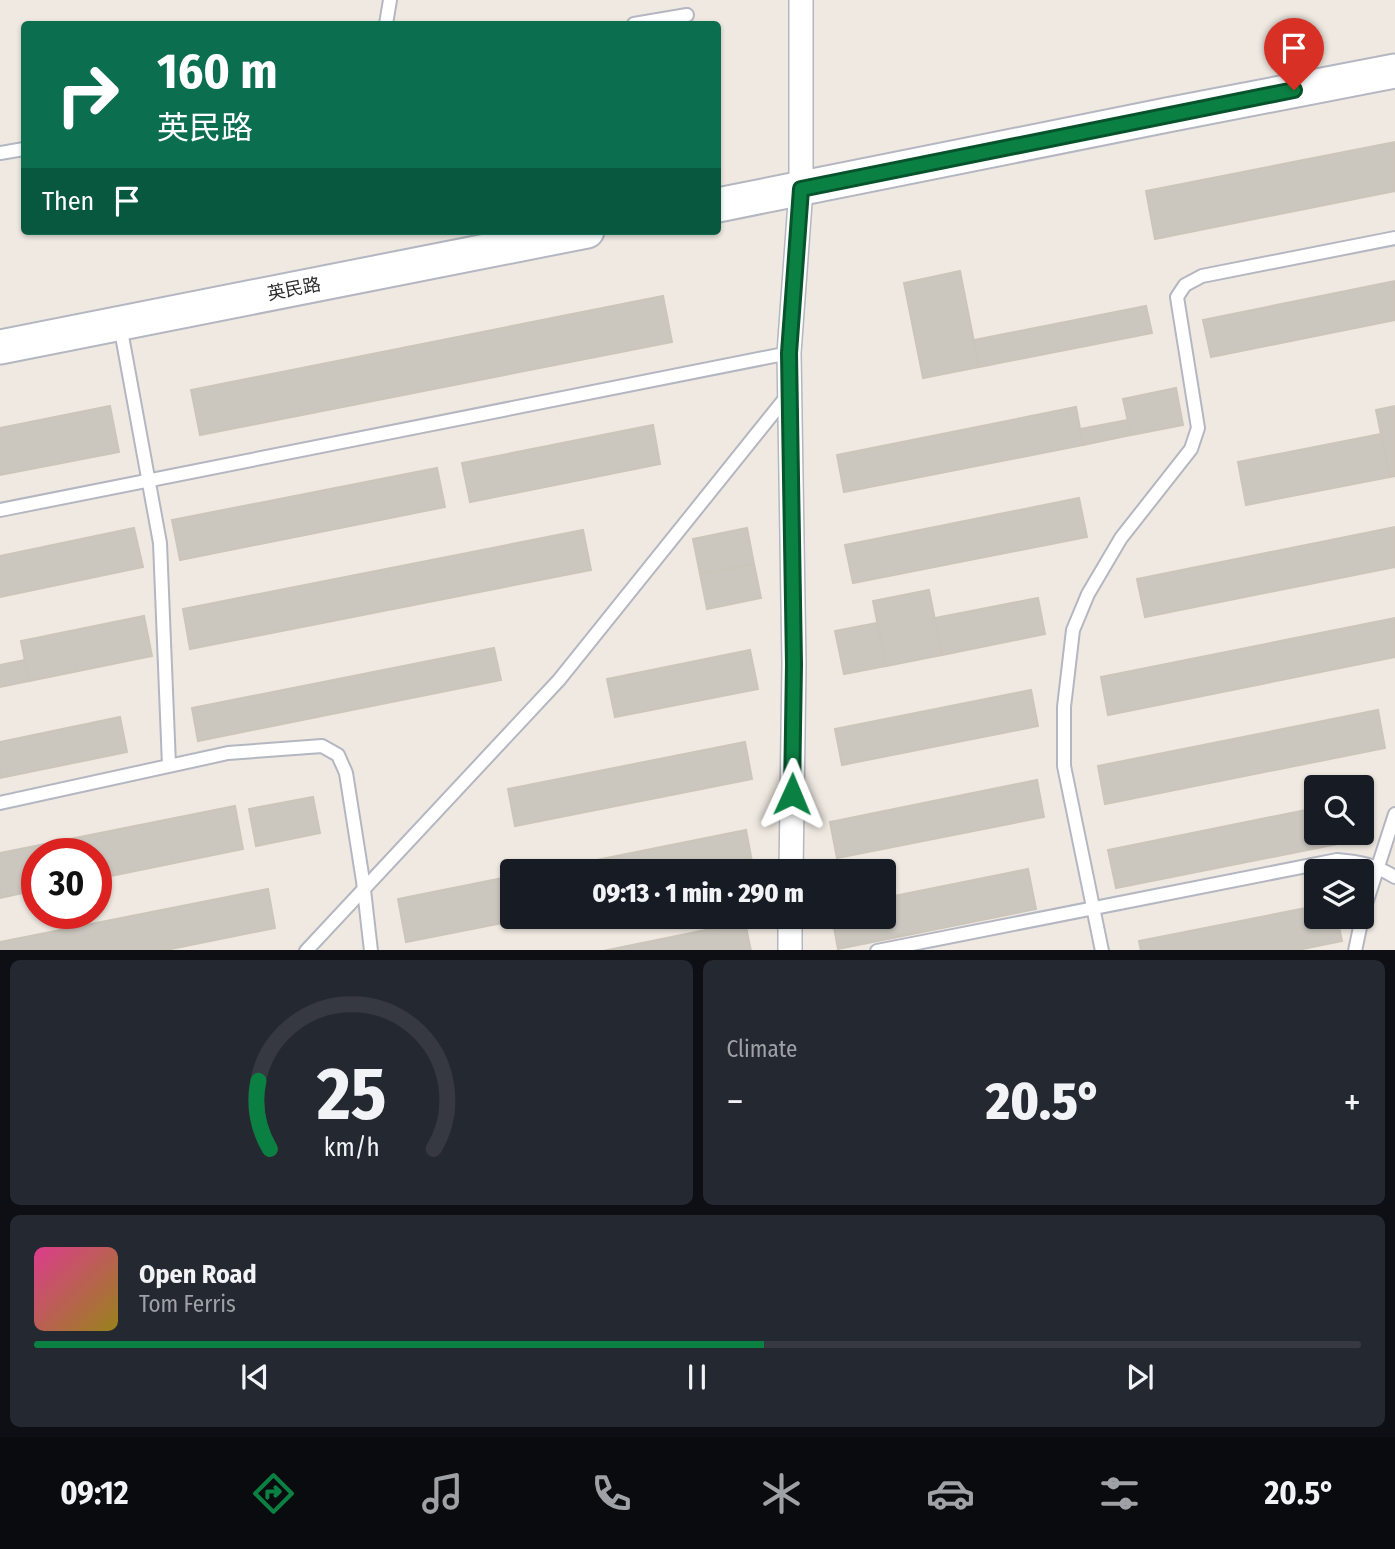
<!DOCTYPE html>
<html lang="en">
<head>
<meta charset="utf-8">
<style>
	:root { --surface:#171b24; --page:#242831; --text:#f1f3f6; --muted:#9ea1a6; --line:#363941; --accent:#0b8043 }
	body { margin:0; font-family:"Fira Sans Condensed","Noto Sans SC",sans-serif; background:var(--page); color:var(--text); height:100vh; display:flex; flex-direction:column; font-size:26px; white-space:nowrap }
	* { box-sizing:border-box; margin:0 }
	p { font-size:23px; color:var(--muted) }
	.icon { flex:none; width:38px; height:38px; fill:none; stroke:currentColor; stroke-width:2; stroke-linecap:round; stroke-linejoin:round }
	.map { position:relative; height:950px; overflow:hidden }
	.details { display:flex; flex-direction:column; gap:10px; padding:10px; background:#0d0f14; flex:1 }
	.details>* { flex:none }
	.top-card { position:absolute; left:21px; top:21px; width:700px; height:214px; border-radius:7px; box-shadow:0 2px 5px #0004; background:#0b6e4f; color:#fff; overflow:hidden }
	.controls { position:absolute; left:1304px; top:775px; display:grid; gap:14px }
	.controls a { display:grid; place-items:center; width:70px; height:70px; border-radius:7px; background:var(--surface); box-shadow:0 2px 5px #0004; font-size:35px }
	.speed { position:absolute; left:21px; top:838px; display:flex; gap:14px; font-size:35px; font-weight:700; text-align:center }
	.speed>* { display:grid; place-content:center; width:91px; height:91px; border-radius:50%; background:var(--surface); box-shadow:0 2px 5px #0004; line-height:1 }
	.speed .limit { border:10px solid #d22; background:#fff; color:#111 }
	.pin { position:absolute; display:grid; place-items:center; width:60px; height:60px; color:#fff; margin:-72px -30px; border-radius:50% 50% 50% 0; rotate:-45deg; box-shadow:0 0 7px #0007 }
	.pin .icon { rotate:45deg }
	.me { position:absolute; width:77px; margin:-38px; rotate:1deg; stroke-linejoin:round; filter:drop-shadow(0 0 5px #0008) }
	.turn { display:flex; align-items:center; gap:24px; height:147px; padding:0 21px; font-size:32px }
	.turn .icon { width:91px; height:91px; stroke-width:2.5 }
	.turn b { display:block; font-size:49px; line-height:60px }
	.then { display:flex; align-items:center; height:66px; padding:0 21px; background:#0003; gap:14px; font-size:26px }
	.big { font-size:52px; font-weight:800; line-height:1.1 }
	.details .tile { flex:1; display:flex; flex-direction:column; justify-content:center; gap:10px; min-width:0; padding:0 24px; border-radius:10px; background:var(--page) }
	.details .dial { align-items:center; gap:0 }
	.dial svg { height:182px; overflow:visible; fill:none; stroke:var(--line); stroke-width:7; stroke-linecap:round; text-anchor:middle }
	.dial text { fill:var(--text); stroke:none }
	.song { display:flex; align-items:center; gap:21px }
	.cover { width:84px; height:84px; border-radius:10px; background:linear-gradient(135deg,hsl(330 70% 55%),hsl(50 70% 35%)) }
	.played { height:7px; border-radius:4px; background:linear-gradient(90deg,var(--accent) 55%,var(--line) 55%) }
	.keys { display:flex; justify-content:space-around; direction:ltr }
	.heat { display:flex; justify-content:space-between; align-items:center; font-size:38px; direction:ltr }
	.details .tiles { flex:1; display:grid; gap:10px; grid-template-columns:1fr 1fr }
	.tile:last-child { grid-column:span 2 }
	.trip { position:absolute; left:500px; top:859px; width:396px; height:70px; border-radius:7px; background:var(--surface); box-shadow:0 2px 5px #0004; font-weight:800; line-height:70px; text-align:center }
	.menu { display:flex; height:112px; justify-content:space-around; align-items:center; background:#090b0e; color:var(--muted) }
	.menu .icon { width:49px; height:49px }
	.menu .current { color:var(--accent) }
	.menu b { font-size:32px; color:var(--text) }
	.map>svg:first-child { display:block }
	.building { fill:#cbc7bf; stroke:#cbc5ba; stroke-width:2 }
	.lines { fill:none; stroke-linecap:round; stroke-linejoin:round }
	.lane-casing { stroke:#b4b7c1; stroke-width:16 }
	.street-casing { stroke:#b4b7c1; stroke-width:26 }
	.secondary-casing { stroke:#b4b7c1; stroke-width:37 }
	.lane { stroke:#fff; stroke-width:12 }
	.street { stroke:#fff; stroke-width:23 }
	.secondary { stroke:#fff; stroke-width:33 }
	.route-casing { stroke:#07532c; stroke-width:18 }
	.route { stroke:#0b8043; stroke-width:12 }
	.labels { text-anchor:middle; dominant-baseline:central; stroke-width:5; stroke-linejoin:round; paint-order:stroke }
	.street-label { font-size:18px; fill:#2e2e2e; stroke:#fff }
</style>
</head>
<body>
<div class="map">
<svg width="1395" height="951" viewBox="0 0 1395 951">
	<rect width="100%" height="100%" fill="#efe9e1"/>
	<g class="building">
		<path d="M 1395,142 L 1395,191 L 1155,239 L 1146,191 Z"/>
		<path d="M 960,271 L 979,367 L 923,378 L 904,283 Z"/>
		<path d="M 1395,281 L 1395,320 L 1211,357 L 1203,320 Z"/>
		<path d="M 663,296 L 672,342 L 200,435 L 191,390 Z"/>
		<path d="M 1146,306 L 1152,333 L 979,367 L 974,340 Z"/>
		<path d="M 1176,388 L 1183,425 L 1131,435 L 1123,399 Z"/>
		<path d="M 110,406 L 119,452 L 0,475 L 0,428 Z"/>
		<path d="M 1395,406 L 1395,476 L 1390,477 L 1376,410 Z"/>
		<path d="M 1076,407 L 1083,445 L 844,492 L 837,455 Z"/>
		<path d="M 1128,420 L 1131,435 L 1083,445 L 1080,429 Z"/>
		<path d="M 653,425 L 660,464 L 470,502 L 462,463 Z"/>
		<path d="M 1381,434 L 1390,477 L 1246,505 L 1238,462 Z"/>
		<path d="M 437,468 L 445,507 L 180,560 L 172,520 Z"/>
		<path d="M 1079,498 L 1087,537 L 853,583 L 845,545 Z"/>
		<path d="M 1395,527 L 1395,567 L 1145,617 L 1137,579 Z"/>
		<path d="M 134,528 L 143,567 L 0,597 L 0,556 Z"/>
		<path d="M 747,528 L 754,564 L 700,574 L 693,539 Z"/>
		<path d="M 583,530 L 591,570 L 190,649 L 183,609 Z"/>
		<path d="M 754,564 L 761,598 L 707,609 L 700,574 Z"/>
		<path d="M 929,590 L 942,655 L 886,666 L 873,601 Z"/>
		<path d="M 1038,598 L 1045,634 L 942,655 L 935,618 Z"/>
		<path d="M 144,616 L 152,656 L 29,681 L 21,641 Z"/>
		<path d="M 1395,618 L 1395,657 L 1108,715 L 1101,677 Z"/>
		<path d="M 877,623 L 886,666 L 844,674 L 835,631 Z"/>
		<path d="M 494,648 L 501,680 L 198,741 L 192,708 Z"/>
		<path d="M 750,650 L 758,689 L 615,717 L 607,679 Z"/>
		<path d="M 25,660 L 29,681 L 0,687 L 0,665 Z"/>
		<path d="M 1031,690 L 1038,726 L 842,765 L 835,729 Z"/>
		<path d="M 1378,710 L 1385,748 L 1105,804 L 1098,766 Z"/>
		<path d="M 120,717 L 127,752 L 0,778 L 0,742 Z"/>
		<path d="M 745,742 L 752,779 L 515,826 L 508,789 Z"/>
		<path d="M 1037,780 L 1044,817 L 837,858 L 830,822 Z"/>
		<path d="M 313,797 L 320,833 L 256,846 L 249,809 Z"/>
		<path d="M 235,806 L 243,849 L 96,879 L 96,854 L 37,854 L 37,890 L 0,898 L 0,853 Z"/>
		<path d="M 1316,808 L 1316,833 L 1346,833 L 1348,842 L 1116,888 L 1108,850 Z"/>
		<path d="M 746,830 L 754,872 L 537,872 Z"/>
		<path d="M 1028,869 L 1036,909 L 838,949 L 832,917 L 884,917 L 884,898 Z"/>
		<path d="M 513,876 L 513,917 L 533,917 L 406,942 L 398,899 Z"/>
		<path d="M 268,889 L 275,928 L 161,951 L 0,951 L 0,942 Z"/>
		<path d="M 1316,906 L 1316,917 L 1337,917 L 1342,941 L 1293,951 L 1141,951 L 1139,941 Z"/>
		<path d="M 745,922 L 751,951 L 603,951 Z"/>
	</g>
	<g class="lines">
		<g class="lane-casing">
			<g id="lane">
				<path d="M 386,24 L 390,0"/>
				<path d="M 634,24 L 687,15"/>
				<path d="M 0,153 L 24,149"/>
				<path d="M 120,325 L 160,543 L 169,765"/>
				<path d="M 0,510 L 789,353"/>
				<path d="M 0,803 L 228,753 L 322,746 L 338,755 L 346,773 L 363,881 L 371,951"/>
				<path d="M 306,951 L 559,680 L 787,396"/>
				<path d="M 877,951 L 1337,860 C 1361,862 1375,865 1395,877"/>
				<path d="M 1102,951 L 1064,766 L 1064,707 L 1073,630 L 1088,594 L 1121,538 L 1191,449 L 1198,428 L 1177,297 L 1185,285 L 1202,276 L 1395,238"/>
				<path d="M 1355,951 L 1363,913 L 1395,814"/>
			</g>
		</g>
		<g class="street-casing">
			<g id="street">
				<path d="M 791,872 L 794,664 L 789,353 L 801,189 L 801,0"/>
				<path d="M 790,951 L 790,917"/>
			</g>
		</g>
		<g class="secondary-casing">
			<g id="secondary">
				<path d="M 718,205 L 1167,115 L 1395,71"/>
				<path d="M 0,347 L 587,231"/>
			</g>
		</g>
		<use href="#lane" class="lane"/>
		<use href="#street" class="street"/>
		<use href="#secondary" class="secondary"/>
	</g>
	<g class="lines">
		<g class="route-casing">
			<path id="route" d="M 792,794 L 794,664 L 789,353 L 801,189 L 1294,90"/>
		</g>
		<use href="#route" class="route"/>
	</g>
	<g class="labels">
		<g class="street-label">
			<text transform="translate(294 289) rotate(-11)">英民路</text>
		</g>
	</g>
</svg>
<div class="controls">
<a><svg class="icon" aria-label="search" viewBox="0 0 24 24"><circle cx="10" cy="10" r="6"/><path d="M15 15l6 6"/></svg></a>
<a><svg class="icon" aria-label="layers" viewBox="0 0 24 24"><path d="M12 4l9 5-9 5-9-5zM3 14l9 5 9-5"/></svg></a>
</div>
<div class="speed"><div class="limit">30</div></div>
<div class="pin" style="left:1294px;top:90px;background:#d93025"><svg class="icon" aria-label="arrive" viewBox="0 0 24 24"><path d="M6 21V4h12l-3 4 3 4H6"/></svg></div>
<svg class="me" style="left:792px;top:794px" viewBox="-20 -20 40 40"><path d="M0-17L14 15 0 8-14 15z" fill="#0b8043" stroke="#fff" stroke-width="4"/></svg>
<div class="trip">09:13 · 1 min · 290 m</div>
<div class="top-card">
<div class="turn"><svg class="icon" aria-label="right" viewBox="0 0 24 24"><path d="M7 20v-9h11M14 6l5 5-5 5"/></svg><div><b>160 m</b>英民路</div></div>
<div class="then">Then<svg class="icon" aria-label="arrive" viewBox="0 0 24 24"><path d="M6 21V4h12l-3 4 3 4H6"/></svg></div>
</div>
</div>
<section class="details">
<div class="tiles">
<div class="tile dial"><svg viewBox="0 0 100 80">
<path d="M14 69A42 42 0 1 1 86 69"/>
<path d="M14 69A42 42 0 0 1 9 39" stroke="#0b8043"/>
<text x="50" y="56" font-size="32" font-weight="700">25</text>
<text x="50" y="72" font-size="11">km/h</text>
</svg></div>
<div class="tile"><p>Climate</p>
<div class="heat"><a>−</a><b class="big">20.5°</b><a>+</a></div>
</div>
<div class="tile">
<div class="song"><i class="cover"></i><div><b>Open Road</b><p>Tom Ferris</p></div></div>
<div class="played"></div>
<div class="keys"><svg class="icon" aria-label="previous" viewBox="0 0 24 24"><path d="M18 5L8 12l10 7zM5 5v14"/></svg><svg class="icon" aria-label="pause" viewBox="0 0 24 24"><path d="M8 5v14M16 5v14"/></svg><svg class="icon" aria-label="next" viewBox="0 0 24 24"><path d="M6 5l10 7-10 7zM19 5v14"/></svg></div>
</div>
</div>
</section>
<nav class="menu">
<b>09:12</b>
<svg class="icon current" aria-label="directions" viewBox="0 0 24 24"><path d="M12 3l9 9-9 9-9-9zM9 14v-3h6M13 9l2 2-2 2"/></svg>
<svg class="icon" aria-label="music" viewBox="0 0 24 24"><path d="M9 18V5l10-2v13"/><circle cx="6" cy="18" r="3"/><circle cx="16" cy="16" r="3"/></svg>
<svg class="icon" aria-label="phone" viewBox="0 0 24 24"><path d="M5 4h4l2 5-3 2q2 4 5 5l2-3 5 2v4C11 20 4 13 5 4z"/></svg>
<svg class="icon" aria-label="climate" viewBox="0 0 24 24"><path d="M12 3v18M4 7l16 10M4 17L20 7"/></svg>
<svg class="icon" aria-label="car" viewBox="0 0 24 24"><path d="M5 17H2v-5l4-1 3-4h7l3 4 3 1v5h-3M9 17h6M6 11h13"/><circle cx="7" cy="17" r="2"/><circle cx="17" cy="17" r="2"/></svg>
<svg class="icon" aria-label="filters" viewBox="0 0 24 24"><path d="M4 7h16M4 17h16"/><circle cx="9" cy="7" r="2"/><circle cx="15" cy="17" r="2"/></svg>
<b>20.5°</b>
</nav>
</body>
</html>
